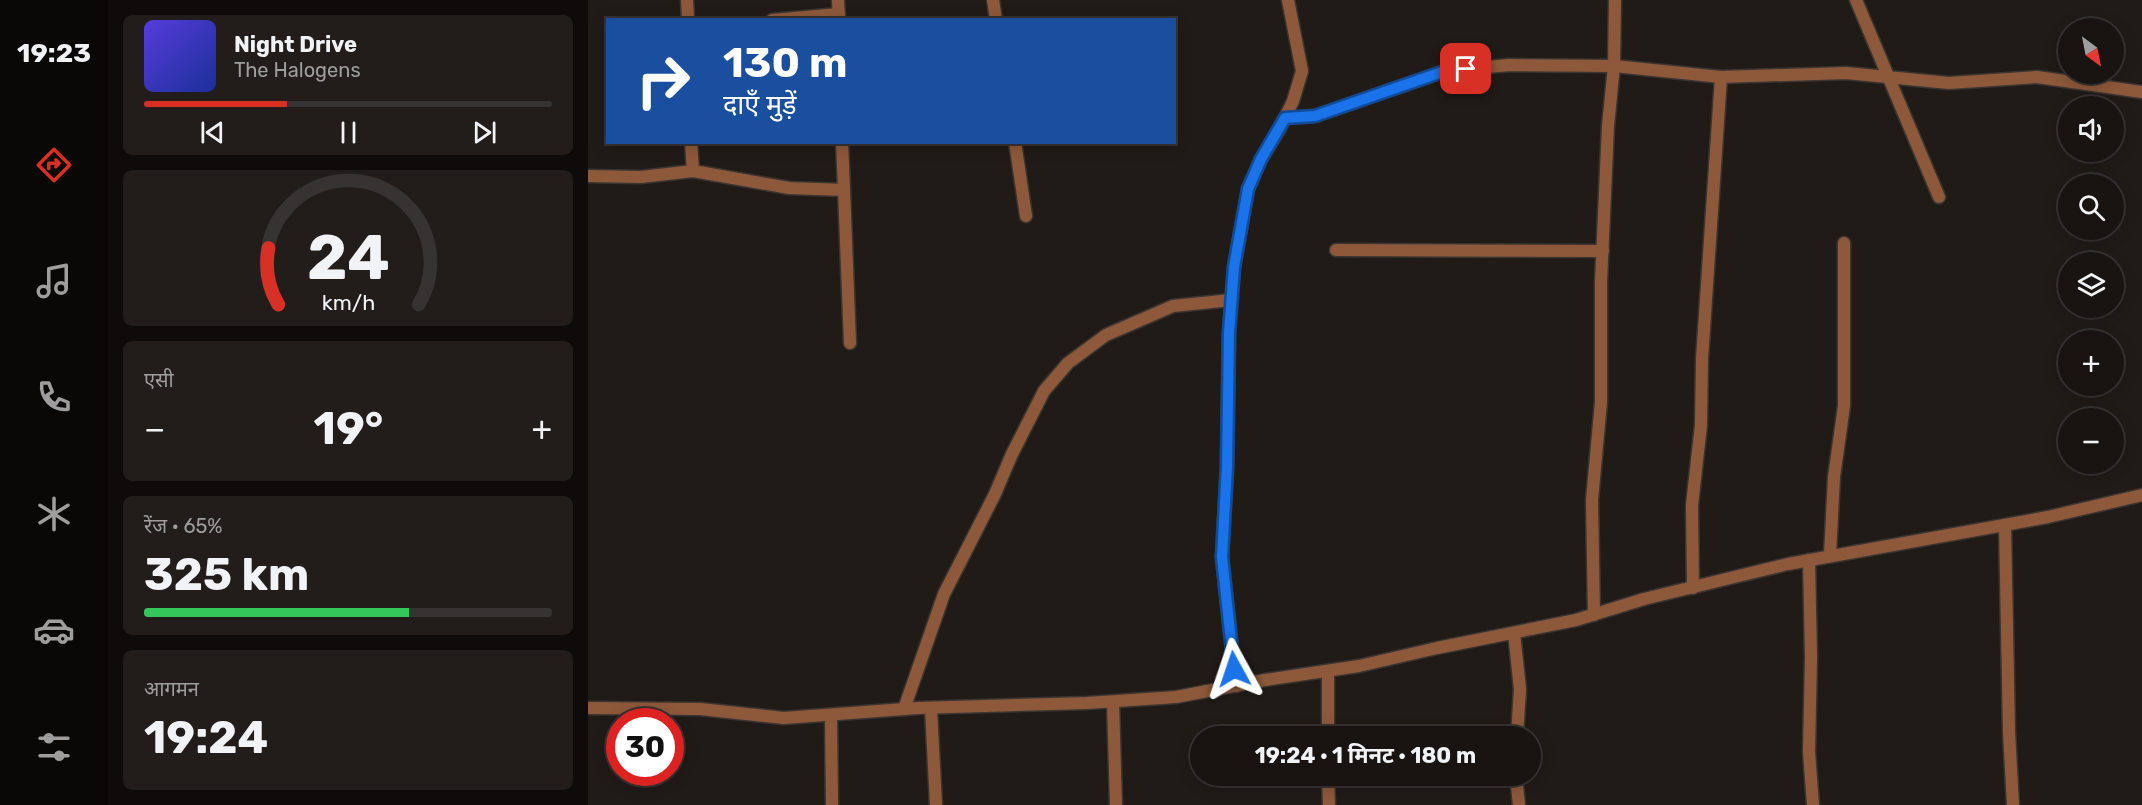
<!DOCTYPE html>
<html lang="hi">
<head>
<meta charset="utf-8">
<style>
	:root { --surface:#191412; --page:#221d1b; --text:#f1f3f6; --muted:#9f9e9f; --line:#373332; --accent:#d93025 }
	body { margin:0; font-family:Rubik,"Noto Sans Devanagari",sans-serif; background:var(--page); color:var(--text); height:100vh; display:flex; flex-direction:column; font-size:22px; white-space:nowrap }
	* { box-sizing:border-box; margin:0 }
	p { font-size:20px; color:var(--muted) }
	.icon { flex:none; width:33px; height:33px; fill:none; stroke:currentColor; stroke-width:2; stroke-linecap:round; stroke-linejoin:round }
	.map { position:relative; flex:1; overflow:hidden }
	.panel { display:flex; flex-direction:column; gap:15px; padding:15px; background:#0e0b0a; width:480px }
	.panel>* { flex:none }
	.guide { position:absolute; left:18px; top:18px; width:570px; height:126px; border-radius:0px; box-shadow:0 3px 15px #0003,0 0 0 2px var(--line); background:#1a4fa0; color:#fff; overflow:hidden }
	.needle { width:39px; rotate:148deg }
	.controls { position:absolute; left:1470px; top:18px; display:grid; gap:12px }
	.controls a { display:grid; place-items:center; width:66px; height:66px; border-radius:50%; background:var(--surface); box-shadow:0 3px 15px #0003,0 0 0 2px var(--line); font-size:30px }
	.speed { position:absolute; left:18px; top:708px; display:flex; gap:12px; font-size:30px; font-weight:700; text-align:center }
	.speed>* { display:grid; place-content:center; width:78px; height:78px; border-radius:50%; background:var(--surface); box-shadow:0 3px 15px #0003,0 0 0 2px var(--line); line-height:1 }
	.speed .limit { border:9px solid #d22; background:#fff; color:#111 }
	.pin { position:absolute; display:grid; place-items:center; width:51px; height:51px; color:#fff; margin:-26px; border-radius:12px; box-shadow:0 3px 9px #0006 }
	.me { position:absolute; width:66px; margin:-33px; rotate:355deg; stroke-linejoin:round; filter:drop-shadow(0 0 4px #0008) }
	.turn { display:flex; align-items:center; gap:21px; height:126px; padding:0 18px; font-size:27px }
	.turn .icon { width:78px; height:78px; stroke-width:2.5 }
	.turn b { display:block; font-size:42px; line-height:51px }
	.big { font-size:45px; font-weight:700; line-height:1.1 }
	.panel .tile { flex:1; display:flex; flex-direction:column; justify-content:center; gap:9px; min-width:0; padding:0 21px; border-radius:9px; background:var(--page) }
	.panel .dial { align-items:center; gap:0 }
	.dial svg { height:156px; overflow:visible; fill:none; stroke:var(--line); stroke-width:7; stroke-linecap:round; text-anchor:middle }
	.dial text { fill:var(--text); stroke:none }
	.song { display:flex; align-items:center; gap:18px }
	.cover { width:72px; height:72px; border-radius:9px; background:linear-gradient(135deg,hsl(250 70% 55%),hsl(230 70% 35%)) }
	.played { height:6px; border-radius:3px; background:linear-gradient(90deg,var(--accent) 35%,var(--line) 35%) }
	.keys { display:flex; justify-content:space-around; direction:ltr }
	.heat { display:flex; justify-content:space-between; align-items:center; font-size:33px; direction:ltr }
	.charge { height:9px; border-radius:4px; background:linear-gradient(90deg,#34c759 65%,var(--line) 0) }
	.trip { position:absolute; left:602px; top:726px; width:351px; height:60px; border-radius:30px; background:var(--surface); box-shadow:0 3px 15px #0003,0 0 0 2px var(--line); font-weight:700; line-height:60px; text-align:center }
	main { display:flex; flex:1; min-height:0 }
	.tabs { display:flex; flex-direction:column; width:108px; justify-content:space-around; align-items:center; background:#0a0807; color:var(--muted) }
	.tabs .icon { width:42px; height:42px }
	.tabs .on { color:var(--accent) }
	.tabs b { font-size:27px; color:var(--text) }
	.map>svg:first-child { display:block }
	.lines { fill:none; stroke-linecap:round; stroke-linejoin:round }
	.minor-casing { stroke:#3b3532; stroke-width:15 }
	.minor { stroke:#8e593a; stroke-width:12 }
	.route-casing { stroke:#114b97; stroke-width:15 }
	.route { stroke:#1a73e8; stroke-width:10 }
</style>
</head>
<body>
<main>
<nav class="tabs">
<b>19:23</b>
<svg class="icon on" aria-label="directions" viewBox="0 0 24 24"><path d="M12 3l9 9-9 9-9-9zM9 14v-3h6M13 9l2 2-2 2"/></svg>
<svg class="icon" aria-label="music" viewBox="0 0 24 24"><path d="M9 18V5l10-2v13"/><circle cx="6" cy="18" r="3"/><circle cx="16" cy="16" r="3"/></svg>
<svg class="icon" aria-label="phone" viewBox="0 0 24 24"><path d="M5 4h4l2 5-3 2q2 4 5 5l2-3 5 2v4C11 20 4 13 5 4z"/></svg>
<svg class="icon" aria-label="climate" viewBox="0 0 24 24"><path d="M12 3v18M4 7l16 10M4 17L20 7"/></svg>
<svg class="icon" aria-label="car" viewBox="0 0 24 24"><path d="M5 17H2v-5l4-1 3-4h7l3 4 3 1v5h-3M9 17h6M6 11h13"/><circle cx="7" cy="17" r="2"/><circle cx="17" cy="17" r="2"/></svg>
<svg class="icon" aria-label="filters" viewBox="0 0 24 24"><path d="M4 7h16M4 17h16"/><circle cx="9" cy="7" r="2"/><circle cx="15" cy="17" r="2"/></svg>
</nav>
<section class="panel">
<div class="tile">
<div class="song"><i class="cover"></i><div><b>Night Drive</b><p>The Halogens</p></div></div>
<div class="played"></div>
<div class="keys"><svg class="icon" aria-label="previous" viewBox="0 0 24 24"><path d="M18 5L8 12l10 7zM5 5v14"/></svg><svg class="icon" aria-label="pause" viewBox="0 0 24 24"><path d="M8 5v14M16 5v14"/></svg><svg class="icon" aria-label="next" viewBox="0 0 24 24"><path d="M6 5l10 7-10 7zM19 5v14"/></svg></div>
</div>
<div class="tile dial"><svg viewBox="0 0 100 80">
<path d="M14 69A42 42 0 1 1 86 69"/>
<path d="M14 69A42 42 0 0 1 9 40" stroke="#d93025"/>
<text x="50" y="56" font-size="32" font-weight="700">24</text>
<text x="50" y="72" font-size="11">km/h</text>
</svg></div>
<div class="tile"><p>एसी</p>
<div class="heat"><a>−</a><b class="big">19°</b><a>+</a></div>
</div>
<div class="tile"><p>रेंज · 65%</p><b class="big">325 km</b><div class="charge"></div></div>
<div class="tile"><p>आगमन</p><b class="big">19:24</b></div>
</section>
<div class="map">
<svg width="1554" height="805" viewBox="0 0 1554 805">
	<rect width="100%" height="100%" fill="#211b18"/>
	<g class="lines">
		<g class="minor-casing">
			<g id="minor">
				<path d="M 99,0 L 100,20"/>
				<path d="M 250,0 L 251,20"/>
				<path d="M 405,0 L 408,20"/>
				<path d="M 1268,0 L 1351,197"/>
				<path d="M 184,20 L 251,14"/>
				<path d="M 697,118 L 727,116 L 857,71 L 921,65 L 1026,66 L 1133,77 L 1258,73 L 1361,83 L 1449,77 L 1554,92"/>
				<path d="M 427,142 L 438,216"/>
				<path d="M 105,171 L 201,188 L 256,190 L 254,142"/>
				<path d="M 0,176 L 53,177 L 105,171 L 103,142"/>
				<path d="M 256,190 L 262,343"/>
				<path d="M 748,250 L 1015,251"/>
				<path d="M 1417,525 L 1421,732 L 1425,805"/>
				<path d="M 1242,555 L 1246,477 L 1256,406 L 1256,243"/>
				<path d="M 1221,560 L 1223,657 L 1221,752 L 1225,805"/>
				<path d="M 1105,588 L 1104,505 L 1113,425 L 1114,359 L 1133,77"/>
				<path d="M 1006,615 L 1004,500 L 1013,402 L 1013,282 L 1020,126 L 1026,66 L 1027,0"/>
				<path d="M 926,633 L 932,689 L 929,736"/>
				<path d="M 648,686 L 634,557 L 639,467 L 641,333 L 646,267 L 660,189 L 673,159 L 691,130 L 705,101 L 714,71 L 700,0"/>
				<path d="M 525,702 L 528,805"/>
				<path d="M 0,708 L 112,709 L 196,718 L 330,708 L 499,703 L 588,697 L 677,680 L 771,666 L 849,648 L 988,620 L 1056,599 L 1200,564 L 1460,517 L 1554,495"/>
				<path d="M 316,709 L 356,594 L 407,494 L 424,454 L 456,391 L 480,363 L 518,335 L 585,306 L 643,300"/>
				<path d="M 343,709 L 348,805"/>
				<path d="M 243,715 L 244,805"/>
				<path d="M 740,736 L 740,671"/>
				<path d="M 740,776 L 741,805"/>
				<path d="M 928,776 L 931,805"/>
			</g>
		</g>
		<use href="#minor" class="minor"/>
	</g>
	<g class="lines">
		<g class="route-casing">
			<path id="route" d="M 646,669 L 634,557 L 639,467 L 641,333 L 646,267 L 660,189 L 673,159 L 697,118 L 727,116 L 857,71 L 878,69"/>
		</g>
		<use href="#route" class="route"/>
	</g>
</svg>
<div class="controls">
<a><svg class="needle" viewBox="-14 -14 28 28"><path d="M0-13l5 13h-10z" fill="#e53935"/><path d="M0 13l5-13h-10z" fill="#9f9e9f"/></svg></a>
<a><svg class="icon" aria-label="sound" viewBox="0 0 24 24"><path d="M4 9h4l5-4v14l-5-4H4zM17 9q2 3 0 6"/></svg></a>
<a><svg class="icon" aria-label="search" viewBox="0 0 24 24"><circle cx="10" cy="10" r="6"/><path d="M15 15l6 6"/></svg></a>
<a><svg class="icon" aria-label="layers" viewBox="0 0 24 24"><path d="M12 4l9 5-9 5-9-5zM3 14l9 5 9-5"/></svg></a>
<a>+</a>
<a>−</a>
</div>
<div class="speed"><div class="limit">30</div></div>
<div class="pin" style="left:878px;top:69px;background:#d93025"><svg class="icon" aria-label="arrive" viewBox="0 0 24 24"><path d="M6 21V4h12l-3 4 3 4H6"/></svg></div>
<svg class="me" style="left:646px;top:669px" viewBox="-20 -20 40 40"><path d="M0-17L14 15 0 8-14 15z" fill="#1a73e8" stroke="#fff" stroke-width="4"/></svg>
<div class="trip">19:24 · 1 मिनट · 180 m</div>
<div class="guide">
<div class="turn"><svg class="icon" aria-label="right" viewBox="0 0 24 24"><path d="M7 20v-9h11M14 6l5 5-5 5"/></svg><div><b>130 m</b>दाएँ मुड़ें</div></div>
</div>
</div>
</main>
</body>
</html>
